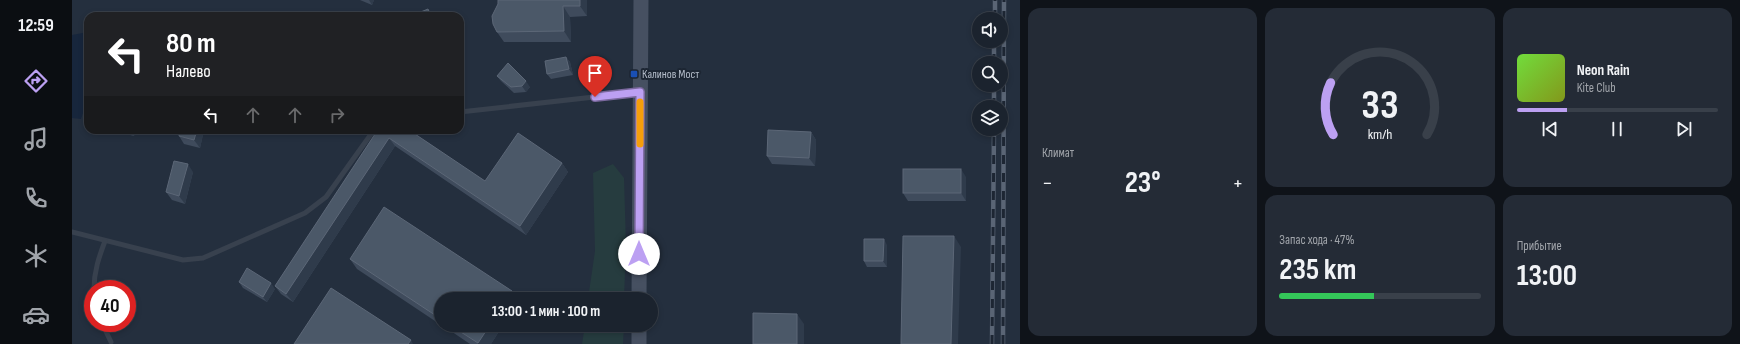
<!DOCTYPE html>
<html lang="ru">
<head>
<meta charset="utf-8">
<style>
	:root { --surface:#1b232e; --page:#242b36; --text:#f1f3f6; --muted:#a0a4aa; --line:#39404a; --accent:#bca0f2 }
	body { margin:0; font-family:"Sofia Sans Condensed",sans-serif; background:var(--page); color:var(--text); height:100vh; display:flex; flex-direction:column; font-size:15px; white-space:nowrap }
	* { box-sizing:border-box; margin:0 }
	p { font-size:13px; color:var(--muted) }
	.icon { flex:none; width:22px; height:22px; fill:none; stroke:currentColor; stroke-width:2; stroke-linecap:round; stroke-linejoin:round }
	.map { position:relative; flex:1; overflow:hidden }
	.panel { display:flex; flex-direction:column; gap:8px; padding:8px; background:#0f1319; width:720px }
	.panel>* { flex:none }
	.hud { position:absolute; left:12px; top:12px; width:380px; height:122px; border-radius:12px; box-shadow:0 2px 6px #0003,0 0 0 1px var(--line); background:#202124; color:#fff; overflow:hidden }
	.controls { position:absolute; left:900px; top:12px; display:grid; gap:8px }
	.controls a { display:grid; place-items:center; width:36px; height:36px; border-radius:50%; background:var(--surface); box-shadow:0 2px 6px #0003,0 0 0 1px var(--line); font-size:20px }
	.speed { position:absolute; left:12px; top:280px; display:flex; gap:8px; font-size:20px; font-weight:700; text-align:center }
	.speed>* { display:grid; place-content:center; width:52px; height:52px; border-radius:50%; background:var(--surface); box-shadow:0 2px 6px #0003,0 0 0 1px var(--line); line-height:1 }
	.speed .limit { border:6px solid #d22; background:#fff; color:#111 }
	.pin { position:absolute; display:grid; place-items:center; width:34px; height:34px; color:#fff; margin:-41px -17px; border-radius:50% 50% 50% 0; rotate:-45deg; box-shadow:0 0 4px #0007 }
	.pin .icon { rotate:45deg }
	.me { position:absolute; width:44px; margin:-22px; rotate:0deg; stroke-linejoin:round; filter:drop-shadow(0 0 3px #0008) }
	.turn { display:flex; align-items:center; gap:14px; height:84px; padding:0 16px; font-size:18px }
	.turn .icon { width:52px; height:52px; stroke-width:2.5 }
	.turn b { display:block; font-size:28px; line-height:34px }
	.lanes { display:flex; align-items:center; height:38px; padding:0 16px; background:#0003; justify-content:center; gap:20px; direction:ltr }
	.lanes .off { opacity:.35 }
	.big { font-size:30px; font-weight:700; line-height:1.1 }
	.panel .card { flex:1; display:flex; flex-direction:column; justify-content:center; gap:6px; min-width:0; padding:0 14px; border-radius:12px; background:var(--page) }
	.panel .dial { align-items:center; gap:0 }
	.dial svg { height:104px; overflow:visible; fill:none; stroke:var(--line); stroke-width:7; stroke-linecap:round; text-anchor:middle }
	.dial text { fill:var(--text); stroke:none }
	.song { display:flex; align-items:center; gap:12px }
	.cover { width:48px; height:48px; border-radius:6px; background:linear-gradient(135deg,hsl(100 70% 55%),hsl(70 70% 35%)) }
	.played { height:4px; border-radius:2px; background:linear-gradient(90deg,var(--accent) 25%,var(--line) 25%) }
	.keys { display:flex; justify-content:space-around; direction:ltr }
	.heat { display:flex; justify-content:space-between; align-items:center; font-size:22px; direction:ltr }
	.charge { height:6px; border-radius:3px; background:linear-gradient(90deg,#34c759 47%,var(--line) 0) }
	.panel .tiles { flex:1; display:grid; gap:8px; grid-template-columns:repeat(3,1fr) }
	.card:first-child { grid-row:span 2 }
	.trip { position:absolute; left:362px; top:292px; width:224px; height:40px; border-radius:20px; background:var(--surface); box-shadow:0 2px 6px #0003,0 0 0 1px var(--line); font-weight:700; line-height:40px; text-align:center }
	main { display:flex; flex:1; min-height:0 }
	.tabs { display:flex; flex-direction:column; width:72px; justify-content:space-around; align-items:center; background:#0b0e12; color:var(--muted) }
	.tabs .icon { width:28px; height:28px }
	.tabs .on { color:var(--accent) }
	.tabs b { font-size:18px; color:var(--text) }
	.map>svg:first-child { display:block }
	.green { fill:#263c3f }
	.water { fill:#17263c }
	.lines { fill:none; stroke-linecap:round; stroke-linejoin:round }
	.lane { stroke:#38414e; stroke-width:5 }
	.secondary { stroke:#465061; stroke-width:15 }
	.rail-casing { stroke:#5a6575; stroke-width:4.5 }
	.rail { stroke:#1d2633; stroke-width:3; stroke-dasharray:9; stroke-linecap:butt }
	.wall { fill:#3f4b5c }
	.shaded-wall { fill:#2f3b4b }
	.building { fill:#4b5868; stroke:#5c6777 }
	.route-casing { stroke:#7a689d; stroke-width:10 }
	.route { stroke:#bca0f2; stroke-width:7 }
	.slow { stroke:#f59e0b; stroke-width:7 }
	.transit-dot { fill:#1a4fb4; stroke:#1d2633; stroke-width:1.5 }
	.labels { text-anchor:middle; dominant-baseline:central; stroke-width:4; stroke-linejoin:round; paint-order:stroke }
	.poi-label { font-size:12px; fill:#b4bcc9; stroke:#1d2633; text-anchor:start }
</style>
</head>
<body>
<main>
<nav class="tabs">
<b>12:59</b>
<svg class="icon on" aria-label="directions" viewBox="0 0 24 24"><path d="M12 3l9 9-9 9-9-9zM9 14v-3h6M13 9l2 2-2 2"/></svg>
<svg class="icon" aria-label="music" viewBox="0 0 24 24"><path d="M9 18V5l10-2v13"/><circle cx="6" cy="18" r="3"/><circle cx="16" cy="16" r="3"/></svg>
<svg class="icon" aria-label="phone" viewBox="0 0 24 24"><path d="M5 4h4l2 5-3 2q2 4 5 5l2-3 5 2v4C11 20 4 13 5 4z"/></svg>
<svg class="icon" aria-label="climate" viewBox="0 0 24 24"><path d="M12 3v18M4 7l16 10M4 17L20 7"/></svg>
<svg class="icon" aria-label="car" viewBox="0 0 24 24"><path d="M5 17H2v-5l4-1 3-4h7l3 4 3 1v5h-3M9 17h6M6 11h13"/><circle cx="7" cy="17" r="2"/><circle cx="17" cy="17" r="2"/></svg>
</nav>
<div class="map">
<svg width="948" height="344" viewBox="0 0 948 344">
	<rect width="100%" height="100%" fill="#242f3e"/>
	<g class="green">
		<path d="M 541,164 L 552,178 L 554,245 L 552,299 L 516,299 L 523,251 L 521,173 Z"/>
		<path d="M 513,325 L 552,325 L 551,344 L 510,344 Z"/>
	</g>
	<path class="water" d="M 16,32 L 16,98 L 9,119 L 0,118 L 0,35 Z"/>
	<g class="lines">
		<g class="lane">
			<path d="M 388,112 L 567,92"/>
			<path d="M 0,232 L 111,260 L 131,258 L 233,213 L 254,197 L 302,130"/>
			<path d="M 22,289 C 22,271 27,257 33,241"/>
			<path d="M 30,323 L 39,342"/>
		</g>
		<g class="secondary">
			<path d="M 567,299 L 569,0"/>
			<path d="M 567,344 L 567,325"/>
		</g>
		<g class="rail-casing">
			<g id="rail">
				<path d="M 923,19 L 923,0"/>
				<path d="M 922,63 L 922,41"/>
				<path d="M 922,107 L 922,85"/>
				<path d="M 920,344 L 922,129"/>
				<path d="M 931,344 L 932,0"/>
			</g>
		</g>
		<use href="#rail" class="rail"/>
	</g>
	<g class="wall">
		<path d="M 288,0 L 302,0 L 300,5 Z"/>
		<path d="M 426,0 L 515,0 L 515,16 L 498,17 L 499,42 L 432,42 L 425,32 Z"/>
		<path d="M 494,57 L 498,62 L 501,75 L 479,79 L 475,74 Z"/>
		<path d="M 425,76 L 458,87 L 454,92 L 442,93 L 429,81 Z"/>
		<path d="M 39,130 L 64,130 L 62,136 Z"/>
		<path d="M 132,130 L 128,148 L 112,144 L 107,136 Z"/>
		<path d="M 307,130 L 413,181 L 490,163 L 496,172 L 454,235 L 323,146 L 221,302 L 209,294 L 203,286 Z"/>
		<path d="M 739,132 L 744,140 L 743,166 L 700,164 L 695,156 Z"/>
		<path d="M 121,172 L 113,204 L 100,200 L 94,192 Z"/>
		<path d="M 894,177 L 894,201 L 836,201 L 831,193 Z"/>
		<path d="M 815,245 L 815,267 L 795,267 L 792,261 Z"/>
		<path d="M 278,259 L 440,291 L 445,299 L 369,299 L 369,325 L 285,269 Z"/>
		<path d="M 167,282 L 203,289 L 195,302 L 171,288 Z"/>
		<path d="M 370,325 L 431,325 L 419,344 L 398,344 Z"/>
	</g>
	<g class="shaded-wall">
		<path d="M 297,0 L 302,0 L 300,5 Z"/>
		<path d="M 508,0 L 515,0 L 515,16 L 508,6 Z"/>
		<path d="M 491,6 L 498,17 L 499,42 L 492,31 Z"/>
		<path d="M 356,9 L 361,16 L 359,16 Z"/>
		<path d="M 494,57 L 498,62 L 501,75 L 497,69 Z"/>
		<path d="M 454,81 L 458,87 L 454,92 L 450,86 Z"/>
		<path d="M 58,130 L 64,130 L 62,136 Z"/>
		<path d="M 125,130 L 132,130 L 128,148 L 122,140 Z"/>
		<path d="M 739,132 L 744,140 L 743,166 L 737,158 Z"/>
		<path d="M 317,138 L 323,146 L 221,302 L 214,294 Z"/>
		<path d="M 490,163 L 496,172 L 454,235 L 448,226 Z"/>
		<path d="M 116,164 L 121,172 L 113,204 L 107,196 Z"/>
		<path d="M 889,169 L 894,177 L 894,201 L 889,193 Z"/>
		<path d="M 882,236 L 889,247 L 886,344 L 879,344 Z"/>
		<path d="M 812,239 L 815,245 L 815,267 L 811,261 Z"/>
		<path d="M 199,283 L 203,289 L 195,302 L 191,297 Z"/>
		<path d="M 440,291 L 445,299 L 435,299 Z"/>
		<path d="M 725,314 L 732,324 L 732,344 L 725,344 Z"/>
		<path d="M 418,325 L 431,325 L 419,344 L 406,344 L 406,343 Z"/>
		<path d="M 339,340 L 341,344 L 336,344 Z"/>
	</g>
	<g class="building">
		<path d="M 426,0 L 508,0 L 508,6 L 491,6 L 492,31 L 425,32 L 421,24 L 420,16 L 426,4 Z"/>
		<path d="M 356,9 L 359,16 L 339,16 Z"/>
		<path d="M 494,57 L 497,69 L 475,74 L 473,61 Z"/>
		<path d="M 436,63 L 454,81 L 450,86 L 439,87 L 425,76 Z"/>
		<path d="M 108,130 L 125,130 L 122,140 L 107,136 Z"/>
		<path d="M 307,130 L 337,130 L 413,181 L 446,133 L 490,163 L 448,226 L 317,138 L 214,294 L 203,286 L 303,134 L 304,135 Z"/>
		<path d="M 696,130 L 739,132 L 737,158 L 695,156 Z"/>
		<path d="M 102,161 L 116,164 L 107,196 L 94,192 Z"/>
		<rect x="831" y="169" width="58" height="24"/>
		<path d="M 312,207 L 440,291 L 435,299 L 369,299 L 369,319 L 278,259 Z"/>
		<path d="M 831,236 L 882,236 L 879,344 L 829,344 Z"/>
		<path d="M 792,239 L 812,239 L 811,261 L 792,261 Z"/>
		<path d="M 175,268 L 199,283 L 191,297 L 167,282 Z"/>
		<path d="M 259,288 L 339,340 L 336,344 L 222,344 Z"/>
		<path d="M 681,313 L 725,314 L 725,344 L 681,344 Z"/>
		<path d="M 378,325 L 418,325 L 406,343 Z"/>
	</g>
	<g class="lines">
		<g class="route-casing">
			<path id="route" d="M 523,97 L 568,92 L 567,254"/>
		</g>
		<use href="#route" class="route"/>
		<path class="slow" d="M 568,144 L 568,102"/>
	</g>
	<rect class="transit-dot" x="558" y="70" width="8" height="8" rx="2"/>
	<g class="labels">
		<g class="poi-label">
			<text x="570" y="74">Калинов Мост</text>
		</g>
	</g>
</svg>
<div class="controls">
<a><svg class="icon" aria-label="sound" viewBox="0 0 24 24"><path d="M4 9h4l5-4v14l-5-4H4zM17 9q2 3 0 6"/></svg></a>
<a><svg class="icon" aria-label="search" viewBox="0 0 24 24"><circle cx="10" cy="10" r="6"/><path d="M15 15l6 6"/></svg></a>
<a><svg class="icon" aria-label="layers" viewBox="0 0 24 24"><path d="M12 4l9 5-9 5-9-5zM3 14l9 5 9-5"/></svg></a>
</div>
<div class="speed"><div class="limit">40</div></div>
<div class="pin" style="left:523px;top:97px;background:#d93025"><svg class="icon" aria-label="arrive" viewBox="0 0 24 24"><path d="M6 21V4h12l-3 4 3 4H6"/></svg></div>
<svg class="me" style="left:567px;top:254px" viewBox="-20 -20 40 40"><circle r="19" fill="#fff"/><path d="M0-13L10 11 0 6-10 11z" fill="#bca0f2"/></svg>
<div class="trip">13:00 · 1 мин · 100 m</div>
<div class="hud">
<div class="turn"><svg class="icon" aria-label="left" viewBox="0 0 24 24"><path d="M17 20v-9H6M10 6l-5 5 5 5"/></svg><div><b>80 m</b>Налево</div></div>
<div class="lanes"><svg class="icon" aria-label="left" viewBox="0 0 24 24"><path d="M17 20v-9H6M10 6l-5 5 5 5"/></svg><svg class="icon off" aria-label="ahead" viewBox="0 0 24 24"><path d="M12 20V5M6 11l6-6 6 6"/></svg><svg class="icon off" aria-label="ahead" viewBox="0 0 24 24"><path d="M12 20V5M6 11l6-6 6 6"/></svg><svg class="icon off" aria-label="right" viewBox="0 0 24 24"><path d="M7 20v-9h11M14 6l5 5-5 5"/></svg></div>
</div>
</div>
<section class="panel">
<div class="tiles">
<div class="card"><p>Климат</p>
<div class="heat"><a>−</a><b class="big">23°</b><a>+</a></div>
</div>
<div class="card dial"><svg viewBox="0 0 100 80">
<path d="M14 69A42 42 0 1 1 86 69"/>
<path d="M14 69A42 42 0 0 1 12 29" stroke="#bca0f2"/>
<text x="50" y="56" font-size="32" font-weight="700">33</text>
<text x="50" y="72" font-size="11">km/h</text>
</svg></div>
<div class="card">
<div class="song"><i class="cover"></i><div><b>Neon Rain</b><p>Kite Club</p></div></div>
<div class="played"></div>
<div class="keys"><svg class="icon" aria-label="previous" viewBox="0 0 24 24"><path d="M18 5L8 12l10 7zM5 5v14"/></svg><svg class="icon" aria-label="pause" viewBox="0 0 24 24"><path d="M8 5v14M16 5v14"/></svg><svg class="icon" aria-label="next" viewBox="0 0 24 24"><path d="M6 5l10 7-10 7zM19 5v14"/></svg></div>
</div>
<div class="card"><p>Запас хода · 47%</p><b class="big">235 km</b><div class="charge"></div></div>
<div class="card"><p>Прибытие</p><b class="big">13:00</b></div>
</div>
</section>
</main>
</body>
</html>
